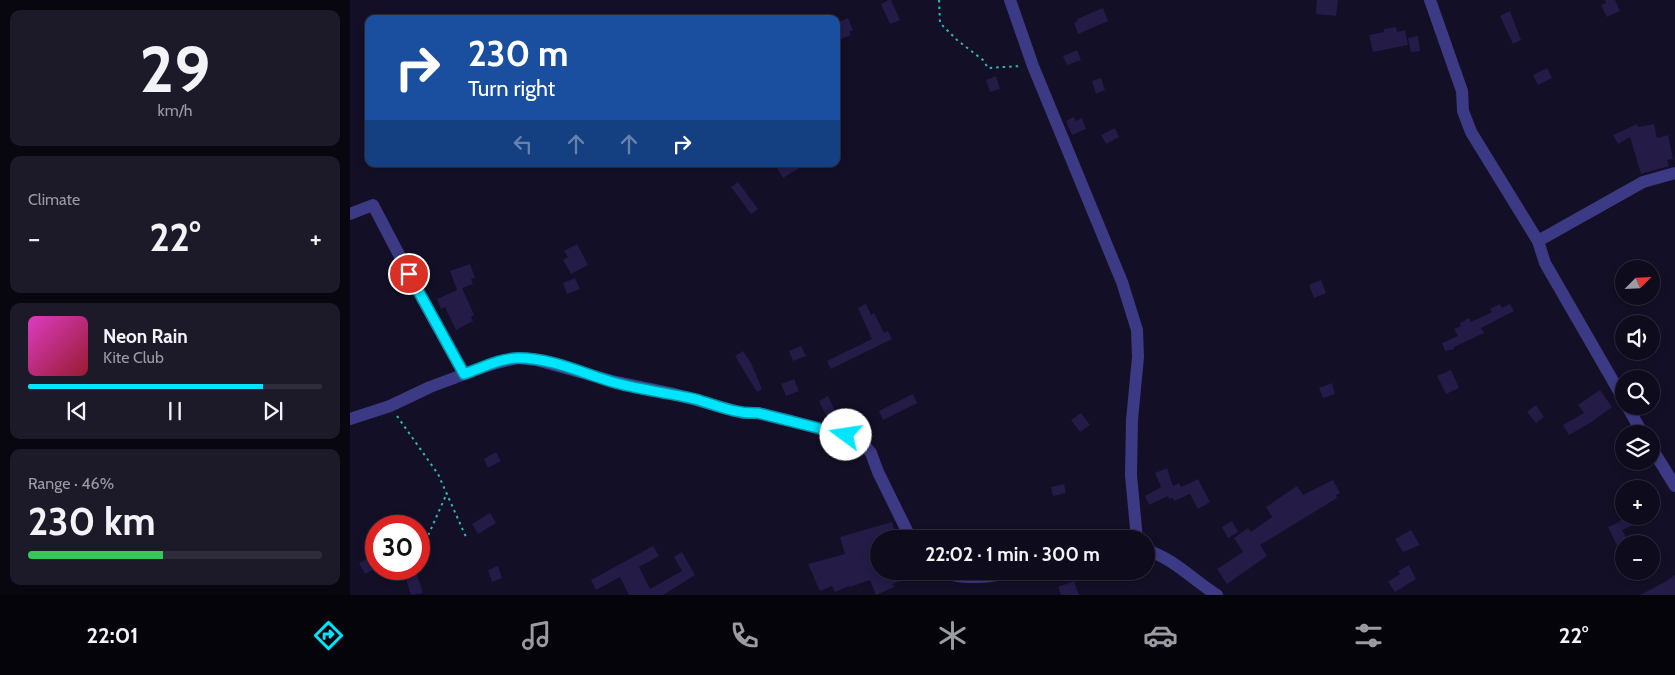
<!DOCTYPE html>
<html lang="en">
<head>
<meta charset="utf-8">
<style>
	:root { --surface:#0e0b1c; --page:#1c1929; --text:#f1f3f6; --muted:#9b9ba3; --line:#2e2b3b; --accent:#00e5ff }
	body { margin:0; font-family:Cabin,sans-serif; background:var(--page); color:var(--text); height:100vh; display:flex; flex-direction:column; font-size:19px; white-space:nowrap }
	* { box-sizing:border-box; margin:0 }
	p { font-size:16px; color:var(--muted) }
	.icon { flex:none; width:28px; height:28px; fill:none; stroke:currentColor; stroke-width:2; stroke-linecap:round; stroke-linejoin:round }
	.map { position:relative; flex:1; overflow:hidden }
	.details { display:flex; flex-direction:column; gap:10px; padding:10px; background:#08060f; width:350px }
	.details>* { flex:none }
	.guide { position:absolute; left:15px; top:15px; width:475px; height:152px; border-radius:10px; box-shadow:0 2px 8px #0003,0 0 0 1px var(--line); background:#1a4fa0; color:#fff; overflow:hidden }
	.needle { width:32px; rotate:66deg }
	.tools { position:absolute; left:1265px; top:260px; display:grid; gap:10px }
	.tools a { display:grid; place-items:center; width:45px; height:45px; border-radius:50%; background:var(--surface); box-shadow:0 2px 8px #0003,0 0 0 1px var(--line); font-size:25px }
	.speed { position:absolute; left:15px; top:515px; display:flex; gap:10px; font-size:25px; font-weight:700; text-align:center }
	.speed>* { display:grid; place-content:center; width:65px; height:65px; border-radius:50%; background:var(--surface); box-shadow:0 2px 8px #0003,0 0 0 1px var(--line); line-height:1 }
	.speed .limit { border:8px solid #d22; background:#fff; color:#111 }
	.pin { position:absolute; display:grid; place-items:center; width:42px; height:42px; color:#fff; margin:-21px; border:2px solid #fff; border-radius:50%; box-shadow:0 1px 5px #0007 }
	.me { position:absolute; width:55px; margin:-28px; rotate:284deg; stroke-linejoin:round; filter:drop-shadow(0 0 4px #0008) }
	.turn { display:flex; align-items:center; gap:18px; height:105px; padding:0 20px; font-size:22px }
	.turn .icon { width:65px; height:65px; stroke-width:2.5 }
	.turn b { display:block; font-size:35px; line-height:42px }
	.lanes { display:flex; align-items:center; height:48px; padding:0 20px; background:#0003; justify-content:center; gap:25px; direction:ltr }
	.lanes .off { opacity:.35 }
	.big { font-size:38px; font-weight:700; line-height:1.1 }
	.details .card { flex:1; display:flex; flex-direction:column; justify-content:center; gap:8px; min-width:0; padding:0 18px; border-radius:10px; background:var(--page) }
	.details .dial { align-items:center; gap:0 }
	.dial b { font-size:65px; line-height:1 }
	.song { display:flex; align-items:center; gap:15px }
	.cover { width:60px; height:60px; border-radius:8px; background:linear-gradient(135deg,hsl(310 70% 55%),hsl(350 70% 35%)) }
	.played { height:5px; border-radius:2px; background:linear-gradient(90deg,var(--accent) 80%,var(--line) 80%) }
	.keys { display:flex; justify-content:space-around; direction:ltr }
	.heat { display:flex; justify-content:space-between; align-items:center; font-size:28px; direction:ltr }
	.charge { height:8px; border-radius:4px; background:linear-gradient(90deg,#34c759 46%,var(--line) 0) }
	.trip { position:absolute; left:520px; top:530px; width:285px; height:50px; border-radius:25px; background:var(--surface); box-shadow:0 2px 8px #0003,0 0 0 1px var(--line); font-weight:700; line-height:50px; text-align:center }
	.dock { display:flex; height:80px; justify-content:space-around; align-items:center; background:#06040b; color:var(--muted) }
	.dock .icon { width:35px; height:35px }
	.dock .active { color:var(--accent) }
	.dock b { font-size:22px; color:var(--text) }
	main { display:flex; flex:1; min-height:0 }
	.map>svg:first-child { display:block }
	.building { fill:#241b47 }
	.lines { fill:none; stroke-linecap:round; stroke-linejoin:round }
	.path { stroke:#2fb8b0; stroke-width:2; stroke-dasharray:2.5 4; stroke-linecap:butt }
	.minor { stroke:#3d3a85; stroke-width:12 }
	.route-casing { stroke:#0095a6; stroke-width:12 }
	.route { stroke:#00e5ff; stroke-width:9 }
</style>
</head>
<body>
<main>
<section class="details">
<div class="card dial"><b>29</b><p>km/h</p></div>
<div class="card"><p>Climate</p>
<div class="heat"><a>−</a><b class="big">22°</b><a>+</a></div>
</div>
<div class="card">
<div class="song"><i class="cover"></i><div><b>Neon Rain</b><p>Kite Club</p></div></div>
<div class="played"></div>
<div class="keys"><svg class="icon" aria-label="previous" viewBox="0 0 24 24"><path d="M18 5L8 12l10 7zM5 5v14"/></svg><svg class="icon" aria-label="pause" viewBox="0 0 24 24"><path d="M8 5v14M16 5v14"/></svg><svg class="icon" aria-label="next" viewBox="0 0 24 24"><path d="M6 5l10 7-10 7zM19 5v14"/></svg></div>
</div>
<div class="card"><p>Range · 46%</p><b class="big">230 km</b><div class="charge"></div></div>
</section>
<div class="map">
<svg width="1325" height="595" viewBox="0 0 1325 595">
	<rect width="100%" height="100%" fill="#130f26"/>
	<g class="building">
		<path d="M 539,0 L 541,0 L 550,20 L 540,24 L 531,4 Z"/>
		<path d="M 967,0 L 988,0 L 986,16 L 966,14 Z"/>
		<path d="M 1255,0 L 1265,0 L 1270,11 L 1257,17 L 1251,5 L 1256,3 Z"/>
		<path d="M 753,8 L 758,21 L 728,34 L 724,23 L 728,21 L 727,19 Z"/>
		<path d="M 1160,11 L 1171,40 L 1163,44 L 1150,16 Z"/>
		<path d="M 498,18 L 503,30 L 499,32 L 501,35 L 488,40 L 486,35 L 486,23 Z"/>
		<path d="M 1046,27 L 1047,32 L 1055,30 L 1058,45 L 1023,52 L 1019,35 L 1034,32 L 1034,29 Z"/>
		<path d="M 1068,36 L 1070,51 L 1061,52 L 1058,38 Z"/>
		<path d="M 727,50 L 731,60 L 717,65 L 713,56 Z"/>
		<path d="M 1197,68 L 1202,78 L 1188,85 L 1183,75 Z"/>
		<path d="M 646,76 L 650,89 L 640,92 L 636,80 Z"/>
		<path d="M 751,78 L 755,90 L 746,94 L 742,81 Z"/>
		<path d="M 724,117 L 726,121 L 732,118 L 736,129 L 722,135 L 716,121 Z"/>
		<path d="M 1287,124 L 1288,127 L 1304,124 L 1307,138 L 1318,135 L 1323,159 L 1317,160 L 1319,166 L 1291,174 L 1280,137 L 1268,144 L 1263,135 Z"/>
		<path d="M 765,128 L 769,137 L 756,144 L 751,135 Z"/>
		<path d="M 433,164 L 456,164 L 433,178 L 427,168 Z"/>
		<path d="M 388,182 L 408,209 L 401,214 L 381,187 Z"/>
		<path d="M 227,244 L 238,265 L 221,274 L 213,260 L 218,257 L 214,251 Z"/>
		<path d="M 120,264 L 125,278 L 121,279 L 123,284 L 112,288 L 124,315 L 121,317 L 123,321 L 106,330 L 95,307 L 91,309 L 87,299 L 107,290 L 100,271 Z"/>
		<path d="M 225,278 L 230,289 L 217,294 L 213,283 Z"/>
		<path d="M 971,280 L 976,293 L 964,298 L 959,285 Z"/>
		<path d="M 516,304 L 521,315 L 524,313 L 534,333 L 538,331 L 542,339 L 481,369 L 477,361 L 522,339 L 508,308 Z"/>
		<path d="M 1150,304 L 1152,308 L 1160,304 L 1164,311 L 1131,328 L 1134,333 L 1104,347 L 1104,349 L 1095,351 L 1092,343 L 1108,336 L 1104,329 L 1111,326 L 1110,323 L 1119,318 L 1121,322 L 1142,312 L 1140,309 Z"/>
		<path d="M 451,346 L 456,356 L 443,361 L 439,351 Z"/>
		<path d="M 393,351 L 401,363 L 412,389 L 407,392 L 385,356 Z"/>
		<path d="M 1101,370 L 1109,388 L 1096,394 L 1087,376 Z"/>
		<path d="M 444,379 L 449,391 L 436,396 L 431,384 Z"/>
		<path d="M 982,383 L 985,394 L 973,398 L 969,388 Z"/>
		<path d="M 1250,390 L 1262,407 L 1240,423 L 1219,435 L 1213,425 L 1234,413 L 1228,405 Z"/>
		<path d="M 563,394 L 567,403 L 533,420 L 529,411 Z"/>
		<path d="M 478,396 L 488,417 L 479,421 L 469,401 Z"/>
		<path d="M 1186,405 L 1194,417 L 1186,423 L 1177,412 Z"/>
		<path d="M 731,413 L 740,425 L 730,432 L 721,420 Z"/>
		<path d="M 146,452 L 151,461 L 138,468 L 134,459 Z"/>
		<path d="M 817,468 L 823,486 L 829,483 L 831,487 L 848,479 L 860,502 L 848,509 L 840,494 L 824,501 L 823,498 L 819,499 L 818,496 L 799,505 L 795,496 L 811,487 L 805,473 Z"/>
		<path d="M 983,480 L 990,493 L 986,495 L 987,498 L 910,545 L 917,556 L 877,584 L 867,569 L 893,552 L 884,538 L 898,528 L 901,532 L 922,517 L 916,507 L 947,486 L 953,495 Z"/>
		<path d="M 714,484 L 716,493 L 703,496 L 701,487 Z"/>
		<path d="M 140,513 L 146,523 L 128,534 L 122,524 Z"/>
		<path d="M 1279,516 L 1285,516 L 1288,523 L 1272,530 L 1279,544 L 1274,544 L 1274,560 L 1258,527 L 1269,522 L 1272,528 L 1269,521 Z"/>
		<path d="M 882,521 L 888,532 L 878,538 L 872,527 Z"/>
		<path d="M 542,522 L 547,539 L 529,539 L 529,571 L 575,571 L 575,573 L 542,584 L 544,587 L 526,595 L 520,580 L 500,587 L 499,586 L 485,592 L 482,586 L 470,591 L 458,564 L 495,554 L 490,537 Z"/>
		<path d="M 1061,530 L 1070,545 L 1053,552 L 1045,539 Z"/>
		<path d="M 303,546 L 309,556 L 289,567 L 300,589 L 332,571 L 324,557 L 332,552 L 345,575 L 313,595 L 279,595 L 270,577 L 246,590 L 241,580 Z"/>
		<path d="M 26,554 L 26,568 L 15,574 L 9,563 Z"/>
		<path d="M 1059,565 L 1066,579 L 1045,592 L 1038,582 L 1050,574 L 1048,571 Z"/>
		<path d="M 148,566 L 152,578 L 142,582 L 138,570 Z"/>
		<path d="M 67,575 L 73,593 L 61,595 L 56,579 Z"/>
		<path d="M 1325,575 L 1325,595 L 1290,595 L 1315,582 Z"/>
		<path d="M 724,581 L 729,595 L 711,595 L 708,587 Z"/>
	</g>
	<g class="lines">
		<g class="path">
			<path d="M 589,0 L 590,23 L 607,40 L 633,60 L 638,68 L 671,66"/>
			<path d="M 47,416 L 88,474 L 116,537"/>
			<path d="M 73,547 L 97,493"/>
		</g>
		<g class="minor">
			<path d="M 660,0 L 683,66 L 772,282 L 787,330 L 788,357 L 782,420 L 781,475 L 787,539"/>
			<path d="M 1080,0 L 1112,91 L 1113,111 L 1121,132 L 1188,241 L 1195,263 L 1274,400"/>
			<path d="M 0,214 L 23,205 L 68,291 L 114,374"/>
			<path d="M 1188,241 L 1293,182 L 1325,173"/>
			<path d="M 1277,406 L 1293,434"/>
			<path d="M 0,419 L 40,406 L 80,387 L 139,365 L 168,358 L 186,360 L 266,382 L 324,394 L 393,413 L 408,413 L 438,420 L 510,440 L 521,453 L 528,472 L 561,539"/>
			<path d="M 1301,447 L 1325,486"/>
			<path d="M 796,550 C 823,558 843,580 867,595"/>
			<path d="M 589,571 C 616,581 641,577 668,571"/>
		</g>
	</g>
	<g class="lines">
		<g class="route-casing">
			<path id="route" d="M 59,274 L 114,374 C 132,368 150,358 169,358 C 202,358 234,374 266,383 C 292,390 318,393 345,399 C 366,405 385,414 408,413 L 496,435"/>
		</g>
		<use href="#route" class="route"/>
	</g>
</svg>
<div class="tools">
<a><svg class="needle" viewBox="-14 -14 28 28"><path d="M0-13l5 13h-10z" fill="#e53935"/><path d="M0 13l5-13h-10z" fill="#9b9ba3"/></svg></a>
<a><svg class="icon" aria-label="sound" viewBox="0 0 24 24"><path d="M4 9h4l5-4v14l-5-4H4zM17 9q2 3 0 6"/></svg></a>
<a><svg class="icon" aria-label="search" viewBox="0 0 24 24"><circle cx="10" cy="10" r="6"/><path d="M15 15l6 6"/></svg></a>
<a><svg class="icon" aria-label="layers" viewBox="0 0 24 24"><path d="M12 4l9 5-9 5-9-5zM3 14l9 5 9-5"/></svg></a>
<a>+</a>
<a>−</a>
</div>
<div class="speed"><div class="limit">30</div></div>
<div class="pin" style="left:59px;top:274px;background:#d93025"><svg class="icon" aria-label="arrive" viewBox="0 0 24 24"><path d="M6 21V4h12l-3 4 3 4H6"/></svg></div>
<svg class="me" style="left:496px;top:435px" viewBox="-20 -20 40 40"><circle r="19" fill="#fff"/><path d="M0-13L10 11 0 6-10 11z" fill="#00e5ff"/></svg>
<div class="trip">22:02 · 1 min · 300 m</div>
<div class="guide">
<div class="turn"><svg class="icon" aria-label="right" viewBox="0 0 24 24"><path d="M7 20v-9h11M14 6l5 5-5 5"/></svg><div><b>230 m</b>Turn right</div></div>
<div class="lanes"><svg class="icon off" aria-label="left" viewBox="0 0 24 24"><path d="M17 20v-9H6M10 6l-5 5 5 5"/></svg><svg class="icon off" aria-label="ahead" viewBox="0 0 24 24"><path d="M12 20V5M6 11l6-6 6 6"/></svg><svg class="icon off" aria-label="ahead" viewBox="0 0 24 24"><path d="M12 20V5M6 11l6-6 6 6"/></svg><svg class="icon" aria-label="right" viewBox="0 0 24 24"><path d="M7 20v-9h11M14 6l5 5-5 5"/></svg></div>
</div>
</div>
</main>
<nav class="dock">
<b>22:01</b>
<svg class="icon active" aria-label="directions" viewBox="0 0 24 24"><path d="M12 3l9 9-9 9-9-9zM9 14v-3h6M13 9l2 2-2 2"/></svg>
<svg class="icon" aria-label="music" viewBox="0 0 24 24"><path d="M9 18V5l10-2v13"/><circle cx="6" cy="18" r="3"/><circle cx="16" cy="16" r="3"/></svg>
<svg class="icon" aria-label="phone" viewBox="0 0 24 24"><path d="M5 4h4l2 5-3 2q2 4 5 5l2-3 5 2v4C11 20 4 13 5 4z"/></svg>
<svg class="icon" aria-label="climate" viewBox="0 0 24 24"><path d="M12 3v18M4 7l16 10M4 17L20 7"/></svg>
<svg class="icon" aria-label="car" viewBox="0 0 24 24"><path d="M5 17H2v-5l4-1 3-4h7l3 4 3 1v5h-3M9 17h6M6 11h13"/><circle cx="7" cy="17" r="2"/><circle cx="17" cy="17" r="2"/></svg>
<svg class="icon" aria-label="filters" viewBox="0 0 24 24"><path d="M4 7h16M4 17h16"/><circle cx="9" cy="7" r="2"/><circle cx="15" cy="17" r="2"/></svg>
<b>22°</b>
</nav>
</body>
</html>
